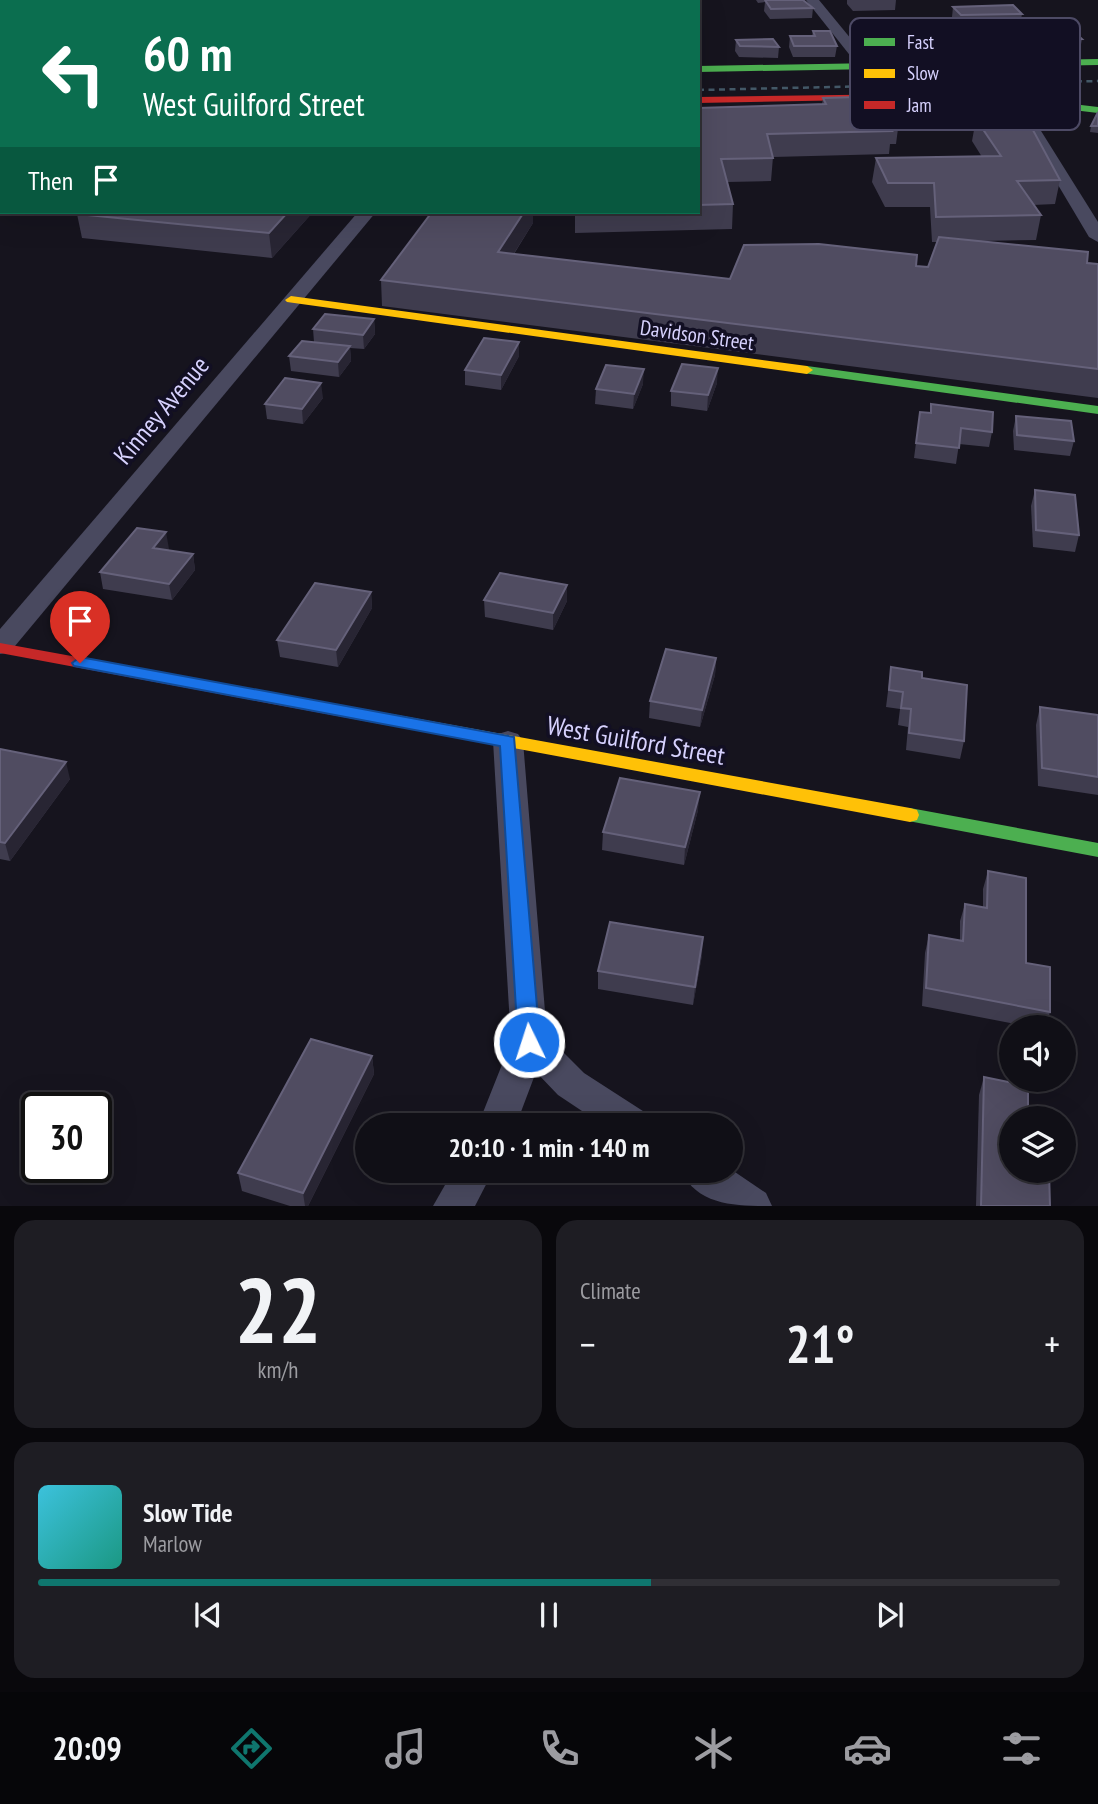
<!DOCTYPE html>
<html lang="en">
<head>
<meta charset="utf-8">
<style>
	:root { --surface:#100f16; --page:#1e1d23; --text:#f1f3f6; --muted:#9c9ca1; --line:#302f35; --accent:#0f766e }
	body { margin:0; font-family:"PT Sans Narrow",sans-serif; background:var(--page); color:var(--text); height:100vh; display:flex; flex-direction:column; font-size:26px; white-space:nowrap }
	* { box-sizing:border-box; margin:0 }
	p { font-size:23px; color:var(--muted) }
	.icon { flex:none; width:38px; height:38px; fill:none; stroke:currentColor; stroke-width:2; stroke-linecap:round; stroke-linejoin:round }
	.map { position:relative; height:1206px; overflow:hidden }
	.details { display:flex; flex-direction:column; gap:14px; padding:14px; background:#09080c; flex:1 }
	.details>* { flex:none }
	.top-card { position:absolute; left:0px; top:0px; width:700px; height:214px; box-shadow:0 7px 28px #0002,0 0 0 2px var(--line); background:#0b6e4f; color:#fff; overflow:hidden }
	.buttons { position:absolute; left:999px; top:1015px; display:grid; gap:14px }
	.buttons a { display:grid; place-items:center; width:77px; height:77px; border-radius:50%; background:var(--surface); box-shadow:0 7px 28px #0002,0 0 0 2px var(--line); font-size:35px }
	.speed { position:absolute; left:21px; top:1092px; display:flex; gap:14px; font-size:35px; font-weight:700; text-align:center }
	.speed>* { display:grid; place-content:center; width:91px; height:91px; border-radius:50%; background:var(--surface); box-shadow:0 7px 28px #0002,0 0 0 2px var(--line); line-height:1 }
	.speed .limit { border:4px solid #111; border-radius:10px; background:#fff; color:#111 }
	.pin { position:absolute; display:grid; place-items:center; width:60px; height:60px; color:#fff; margin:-72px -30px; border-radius:50% 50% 50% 0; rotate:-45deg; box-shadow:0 0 7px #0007 }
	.pin .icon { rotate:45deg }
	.me { position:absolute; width:77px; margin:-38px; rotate:356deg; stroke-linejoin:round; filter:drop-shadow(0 0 5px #0008) }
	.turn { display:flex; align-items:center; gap:24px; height:147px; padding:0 28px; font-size:32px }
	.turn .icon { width:91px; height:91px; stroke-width:2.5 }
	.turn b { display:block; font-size:49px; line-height:60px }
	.then { display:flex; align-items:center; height:66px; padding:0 28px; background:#0003; gap:14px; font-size:26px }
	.big { font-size:52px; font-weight:700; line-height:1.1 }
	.details .widget { flex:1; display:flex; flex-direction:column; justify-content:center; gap:10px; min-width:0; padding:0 24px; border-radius:21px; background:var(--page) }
	.details .dial { align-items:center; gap:0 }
	.dial b { font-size:91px; line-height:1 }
	.song { display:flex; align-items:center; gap:21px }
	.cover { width:84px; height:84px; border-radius:10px; background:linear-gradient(135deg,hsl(190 70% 55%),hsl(170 70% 35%)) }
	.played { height:7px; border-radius:4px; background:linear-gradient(90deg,var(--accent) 60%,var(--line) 60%) }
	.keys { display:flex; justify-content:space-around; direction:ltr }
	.heat { display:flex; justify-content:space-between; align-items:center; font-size:38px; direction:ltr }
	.details .tiles { flex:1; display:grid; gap:14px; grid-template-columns:1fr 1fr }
	.widget:last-child { grid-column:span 2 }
	.trip { position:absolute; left:355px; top:1113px; width:388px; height:70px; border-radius:35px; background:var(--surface); box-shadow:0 7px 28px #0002,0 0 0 2px var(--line); font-weight:700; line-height:70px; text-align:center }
	.tabs { display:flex; height:112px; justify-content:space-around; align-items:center; background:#060609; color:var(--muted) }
	.tabs .icon { width:49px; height:49px }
	.tabs .on { color:var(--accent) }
	.tabs b { font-size:32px; color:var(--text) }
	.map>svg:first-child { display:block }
	.green { fill:#132a2a }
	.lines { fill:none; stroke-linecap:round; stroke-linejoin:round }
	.street { fill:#49495f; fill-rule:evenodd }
	.fast { fill:#4caf50; fill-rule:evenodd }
	.slow { fill:#ffc107; fill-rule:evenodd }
	.jam { fill:#c62828; fill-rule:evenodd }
	.rail { stroke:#435867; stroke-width:2.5; stroke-dasharray:6 4.5; stroke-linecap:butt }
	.wall { fill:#3f3c4e }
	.shaded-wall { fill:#282533 }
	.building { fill:#504c61; stroke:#65617a; stroke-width:2 }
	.route { fill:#1a73e8; stroke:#114b97; stroke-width:2 }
	.labels { text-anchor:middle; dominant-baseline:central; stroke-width:7; stroke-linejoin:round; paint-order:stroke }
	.far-street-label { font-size:21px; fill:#d7d2fe; stroke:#120f23 }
	.street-label { font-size:26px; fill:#d7d2fe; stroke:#120f23 }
	.key { fill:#120f23; stroke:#4d4a65; stroke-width:2 }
	.key-label { font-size:19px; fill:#d7d2fe }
</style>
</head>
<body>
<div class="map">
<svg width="1098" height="1206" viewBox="0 0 1098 1206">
	<rect width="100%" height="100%" fill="#16141e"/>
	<path class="green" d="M 171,0 L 522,0 L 522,2 L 170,2 Z"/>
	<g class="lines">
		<g class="street">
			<path d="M 150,0 L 162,0 L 149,2 Z"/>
			<path d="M 806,0 L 819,0 L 870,62 L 870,68 L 860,68 Z"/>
			<path d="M 1014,95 L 1021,99 L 1098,222 L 1098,242 L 1089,237 L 1007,99 Z"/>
			<path d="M 358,212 L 376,212 L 10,652 L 0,654 L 0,629 Z"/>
			<path d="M 508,731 L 518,734 L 523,741 L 547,1036 L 584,1073 L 646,1113 L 652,1125 L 603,1125 L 558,1095 L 536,1072 L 516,1125 L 478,1125 L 511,1042 L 493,741 L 498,734 Z"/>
			<path d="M 732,1170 L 766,1193 L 772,1206 C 736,1206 698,1206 681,1171 Z"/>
			<path d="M 453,1171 L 493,1171 L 475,1206 L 433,1206 Z"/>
		</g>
		<g class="fast">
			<path d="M 1098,59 L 1098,65 L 698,72 L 698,66 Z"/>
			<path d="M 971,92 L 1098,107 L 1098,113 L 971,98 L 912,99 L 908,96 L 912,93 Z"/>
			<rect x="0" y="116" width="2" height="6"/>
			<path d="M 807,366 L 1098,406 L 1098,414 L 803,373 L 803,367 Z"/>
			<path d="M 910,808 L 1098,843 L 1098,857 L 903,820 L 901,815 L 903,810 Z"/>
		</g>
		<g class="slow">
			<rect x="0" y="84" width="2" height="6"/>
			<path d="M 291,296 L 807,366 L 813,370 L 807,374 L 287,302 L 285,300 Z"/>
			<path d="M 386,713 L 910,808 L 917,810 L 919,815 L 917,820 L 910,822 L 380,723 L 377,719 L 380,715 Z"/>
		</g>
		<g class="jam">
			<path d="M 915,94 L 916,96 L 912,99 L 698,103 L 698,97 Z"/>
			<path d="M 0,643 L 386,713 L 392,715 L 395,719 L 392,723 L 386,725 L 0,653 Z"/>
		</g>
		<path class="rail" d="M 698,90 L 1098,81"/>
	</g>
	<g class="wall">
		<path d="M 756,0 L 803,0 L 813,8 L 812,18 L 770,19 L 764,11 L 765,2 L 758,3 Z"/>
		<path d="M 847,0 L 896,0 L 895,10 L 853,11 L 847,4 Z"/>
		<path d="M 953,7 L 1022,14 L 1020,25 L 968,26 L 983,40 L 981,51 L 949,52 L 929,33 L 931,22 L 955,21 L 952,17 Z"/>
		<path d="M 1029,20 L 1082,39 L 1080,50 L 1048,51 L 1027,31 Z"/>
		<path d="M 813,31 L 837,46 L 835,57 L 793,57 L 789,47 L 790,36 L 812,36 Z"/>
		<path d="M 883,39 L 925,44 L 923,55 L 887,56 L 882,50 Z"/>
		<path d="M 736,40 L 779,47 L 778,58 L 739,57 L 735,51 Z"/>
		<path d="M 823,98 L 861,100 L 899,121 L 896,144 L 890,144 L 889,154 L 773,157 L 771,181 L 727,182 L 733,204 L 732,229 L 575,233 L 575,212 L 698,212 L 698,108 L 822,104 Z"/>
		<path d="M 1098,112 L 1098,133 L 1090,132 L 1091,126 Z"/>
		<path d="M 976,119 L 1060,180 L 1055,204 L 1033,205 L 1041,215 L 1036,240 L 980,241 L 1098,264 L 1098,398 L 382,306 L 381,280 L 432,212 L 533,212 L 533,223 L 514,254 L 730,279 L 916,266 L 928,267 L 937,242 L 932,242 L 930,207 L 885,207 L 872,182 L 876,158 L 982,157 L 972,141 Z"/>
		<path d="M 0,135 L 2,135 L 2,188 L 0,189 Z"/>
		<path d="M 79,212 L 313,212 L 272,258 L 82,238 L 77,214 Z"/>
		<path d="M 374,319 L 375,334 L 364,349 L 350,348 L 351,361 L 339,377 L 291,371 L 289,356 L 314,342 L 313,329 Z"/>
		<path d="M 519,356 L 501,390 L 465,385 L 465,370 Z"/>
		<path d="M 717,383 L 707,411 L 671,406 L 671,391 Z"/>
		<path d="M 643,384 L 633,409 L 595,404 L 596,389 Z"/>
		<path d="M 323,398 L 303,424 L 267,419 L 265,404 Z"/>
		<path d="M 931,404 L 992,432 L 989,447 L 959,444 L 956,464 L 914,458 L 920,412 L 930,413 Z"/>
		<path d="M 1016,416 L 1074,441 L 1070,456 L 1014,450 L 1013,431 Z"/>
		<path d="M 1035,490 L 1079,535 L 1075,552 L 1033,547 L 1031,506 Z"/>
		<path d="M 169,549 L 168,550 L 193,554 L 195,570 L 172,600 L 103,589 L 100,572 Z"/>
		<path d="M 567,585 L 567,601 L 553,630 L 485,617 L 484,600 Z"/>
		<path d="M 371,592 L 372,608 L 338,667 L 280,657 L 277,640 Z"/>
		<path d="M 716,658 L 715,675 L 700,727 L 649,718 L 650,701 Z"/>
		<path d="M 891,667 L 922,678 L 964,741 L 960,759 L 906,750 L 908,727 L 898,725 L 900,709 L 886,707 Z"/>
		<path d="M 1040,707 L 1098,715 L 1098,795 L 1038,786 L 1036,725 Z"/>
		<path d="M 0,749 L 70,779 L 10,861 L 0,859 Z"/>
		<path d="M 698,810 L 684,865 L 602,850 L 603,832 Z"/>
		<path d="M 988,871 L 1026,963 L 1050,1012 L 1046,1027 L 1031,1027 L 922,1006 L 925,953 L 929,935 L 960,940 L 960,921 L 965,904 L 983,907 L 983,889 Z"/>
		<path d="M 702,955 L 693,1005 L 598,989 L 598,971 Z"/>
		<path d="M 372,1056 L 374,1074 L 308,1206 L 290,1206 L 242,1191 L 238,1173 Z"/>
		<path d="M 984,1077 L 1012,1118 L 1050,1206 L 976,1206 L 979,1095 Z"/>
	</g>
	<g class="shaded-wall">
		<path d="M 106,0 L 115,0 L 115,2 L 104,2 Z"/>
		<path d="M 2,9 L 2,22 L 1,23 L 0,11 Z"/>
		<path d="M 288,212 L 313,212 L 272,258 L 269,233 Z"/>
		<path d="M 524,212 L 533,212 L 533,223 L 499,277 L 498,252 Z"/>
		<path d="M 374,319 L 375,334 L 364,349 L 363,335 Z"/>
		<path d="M 519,342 L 519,356 L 501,390 L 501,375 Z"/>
		<path d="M 350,346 L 351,361 L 339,377 L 338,362 Z"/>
		<path d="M 718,368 L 717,383 L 707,411 L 708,395 Z"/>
		<path d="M 644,369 L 643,384 L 633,409 L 634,394 Z"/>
		<path d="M 321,383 L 323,398 L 303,424 L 302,409 Z"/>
		<path d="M 166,532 L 169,549 L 157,564 L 153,548 Z"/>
		<path d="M 193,554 L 195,570 L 172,600 L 169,584 Z"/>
		<path d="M 567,585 L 567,601 L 553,630 L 553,613 Z"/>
		<path d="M 371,592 L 372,608 L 338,667 L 336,650 Z"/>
		<path d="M 716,658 L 715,675 L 700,727 L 702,710 Z"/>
		<path d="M 66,762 L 70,779 L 10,861 L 5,843 Z"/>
		<path d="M 700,792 L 698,810 L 684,865 L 685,847 Z"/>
		<path d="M 703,937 L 702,955 L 693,1005 L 695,987 Z"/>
		<path d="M 372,1056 L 374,1074 L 308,1206 L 305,1206 L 303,1193 Z"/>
	</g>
	<g class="building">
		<path d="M 61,0 L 106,0 L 104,2 L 59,2 Z"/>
		<path d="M 553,0 L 584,0 L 584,2 L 554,2 Z"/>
		<path d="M 765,0 L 803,0 L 813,8 L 771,9 Z"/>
		<path d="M 1013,5 L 1022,14 L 961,15 L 953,7 Z"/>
		<path d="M 1060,19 L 1082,39 L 1050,40 L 1029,20 Z"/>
		<path d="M 813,31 L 830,31 L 837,46 L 794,46 L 790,36 L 815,36 Z"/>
		<path d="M 773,39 L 779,47 L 740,46 L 736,40 Z"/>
		<path d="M 858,97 L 861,100 L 877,100 L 886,104 L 899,121 L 885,121 L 892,131 L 767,134 L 773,158 L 721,159 L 733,204 L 698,205 L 698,108 L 826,104 L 823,98 Z"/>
		<path d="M 1098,112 L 1098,126 L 1091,126 Z"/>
		<path d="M 976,119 L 1027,119 L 1060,180 L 1017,181 L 1041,215 L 936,217 L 934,183 L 888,183 L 876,158 L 1001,156 Z"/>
		<rect x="0" y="135" width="2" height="30"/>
		<path d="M 79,212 L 288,212 L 269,233 L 77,214 Z"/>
		<path d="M 432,212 L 524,212 L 498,252 L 730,279 L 744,245 L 819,244 L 917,255 L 916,266 L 928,267 L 939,237 L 1088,252 L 1087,263 L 1098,264 L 1098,369 L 381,280 Z"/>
		<path d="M 325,314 L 374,319 L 363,335 L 313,329 Z"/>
		<path d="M 484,338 L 519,342 L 501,375 L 465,370 Z"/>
		<path d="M 302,341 L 350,346 L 338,362 L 289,356 Z"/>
		<path d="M 682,364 L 718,368 L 708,395 L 671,391 Z"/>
		<path d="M 606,365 L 644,369 L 634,394 L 596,389 Z"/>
		<path d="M 285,378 L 321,383 L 302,409 L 265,404 Z"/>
		<path d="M 931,404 L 993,412 L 992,432 L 961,428 L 959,448 L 916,443 L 920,412 L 931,413 Z"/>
		<path d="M 1016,416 L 1071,421 L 1074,441 L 1017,435 Z"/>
		<path d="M 1035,490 L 1075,495 L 1079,535 L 1036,530 Z"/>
		<path d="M 137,528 L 166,532 L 153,548 L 193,554 L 169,584 L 100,572 Z"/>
		<path d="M 500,573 L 567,585 L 553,613 L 484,600 Z"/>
		<path d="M 315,583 L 371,592 L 336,650 L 277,640 Z"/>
		<path d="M 666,649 L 716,658 L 702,710 L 650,701 Z"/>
		<path d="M 891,667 L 922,672 L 922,678 L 967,685 L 964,741 L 909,733 L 911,709 L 901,708 L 903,692 L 889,690 Z"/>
		<path d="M 1040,707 L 1098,715 L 1098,777 L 1042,768 Z"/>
		<path d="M 0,749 L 66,762 L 5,843 L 0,842 Z"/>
		<path d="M 620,778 L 700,792 L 685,847 L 603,832 Z"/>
		<path d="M 988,871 L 1026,878 L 1026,963 L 1050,967 L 1050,1012 L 926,988 L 929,935 L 963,941 L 965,904 L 987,908 Z"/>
		<path d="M 610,922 L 703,937 L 695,987 L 598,971 Z"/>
		<path d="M 311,1039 L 372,1056 L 303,1193 L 238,1173 Z"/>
		<path d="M 984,1077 L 1028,1086 L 1028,1118 L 1012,1118 L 1012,1171 L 1049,1171 L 1050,1206 L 981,1206 Z"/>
	</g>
	<path class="route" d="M 80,657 L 514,737 L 540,1042 L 536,1048 L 529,1051 L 521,1048 L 518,1042 L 500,746 L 74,666 L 72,663 Z"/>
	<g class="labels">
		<g class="far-street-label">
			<text transform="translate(697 335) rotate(8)">Davidson Street</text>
		</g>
		<g class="street-label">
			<text transform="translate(161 410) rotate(-50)">Kinney Avenue</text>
			<text transform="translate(636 740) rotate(10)">West Guilford Street</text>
		</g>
	</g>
	<rect x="850" y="18" width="230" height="112" rx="10" class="key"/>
	<rect x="864" y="38" width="31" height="8" fill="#4caf50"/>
	<rect x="864" y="69" width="31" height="9" fill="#ffc107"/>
	<rect x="864" y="101" width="31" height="8" fill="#c62828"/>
	<g class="key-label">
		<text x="907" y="49">Fast</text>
		<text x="907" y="80">Slow</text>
		<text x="907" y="112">Jam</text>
	</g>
</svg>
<div class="buttons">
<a><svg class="icon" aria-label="sound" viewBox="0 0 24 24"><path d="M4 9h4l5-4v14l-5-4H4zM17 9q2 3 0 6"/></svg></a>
<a><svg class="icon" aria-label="layers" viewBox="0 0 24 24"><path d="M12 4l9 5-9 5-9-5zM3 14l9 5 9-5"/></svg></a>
</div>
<div class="speed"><div class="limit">30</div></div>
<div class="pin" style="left:80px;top:663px;background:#d93025"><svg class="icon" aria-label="arrive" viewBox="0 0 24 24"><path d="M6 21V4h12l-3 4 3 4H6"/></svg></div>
<svg class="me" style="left:529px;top:1042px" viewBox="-20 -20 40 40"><circle r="17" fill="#1a73e8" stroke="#fff" stroke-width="3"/><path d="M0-11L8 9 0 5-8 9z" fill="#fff"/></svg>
<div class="trip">20:10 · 1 min · 140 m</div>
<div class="top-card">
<div class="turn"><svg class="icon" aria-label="left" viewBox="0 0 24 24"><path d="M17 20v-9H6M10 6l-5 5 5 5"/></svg><div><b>60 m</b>West Guilford Street</div></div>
<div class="then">Then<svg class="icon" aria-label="arrive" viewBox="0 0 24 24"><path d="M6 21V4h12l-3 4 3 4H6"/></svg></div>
</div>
</div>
<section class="details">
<div class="tiles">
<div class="widget dial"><b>22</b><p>km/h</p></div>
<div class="widget"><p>Climate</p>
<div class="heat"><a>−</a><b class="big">21°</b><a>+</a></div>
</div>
<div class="widget">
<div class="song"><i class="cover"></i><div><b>Slow Tide</b><p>Marlow</p></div></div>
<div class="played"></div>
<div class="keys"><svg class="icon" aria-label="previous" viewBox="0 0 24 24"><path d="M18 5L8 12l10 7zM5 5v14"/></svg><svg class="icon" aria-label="pause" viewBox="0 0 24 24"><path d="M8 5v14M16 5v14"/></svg><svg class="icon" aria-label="next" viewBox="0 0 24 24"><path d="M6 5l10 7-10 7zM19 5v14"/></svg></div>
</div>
</div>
</section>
<nav class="tabs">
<b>20:09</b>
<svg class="icon on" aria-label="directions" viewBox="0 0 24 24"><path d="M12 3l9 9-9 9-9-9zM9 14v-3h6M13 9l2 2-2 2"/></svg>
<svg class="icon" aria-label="music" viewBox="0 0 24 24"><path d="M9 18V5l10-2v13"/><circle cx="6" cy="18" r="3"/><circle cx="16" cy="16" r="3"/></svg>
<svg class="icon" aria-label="phone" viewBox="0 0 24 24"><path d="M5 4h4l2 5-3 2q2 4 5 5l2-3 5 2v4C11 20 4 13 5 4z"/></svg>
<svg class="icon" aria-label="climate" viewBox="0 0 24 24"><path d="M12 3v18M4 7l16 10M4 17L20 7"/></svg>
<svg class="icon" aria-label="car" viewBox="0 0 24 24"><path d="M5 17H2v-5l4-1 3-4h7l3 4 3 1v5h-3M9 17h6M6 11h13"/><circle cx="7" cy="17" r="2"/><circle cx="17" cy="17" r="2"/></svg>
<svg class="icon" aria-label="filters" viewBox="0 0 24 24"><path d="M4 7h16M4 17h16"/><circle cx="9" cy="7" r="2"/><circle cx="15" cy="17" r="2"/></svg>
</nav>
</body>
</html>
